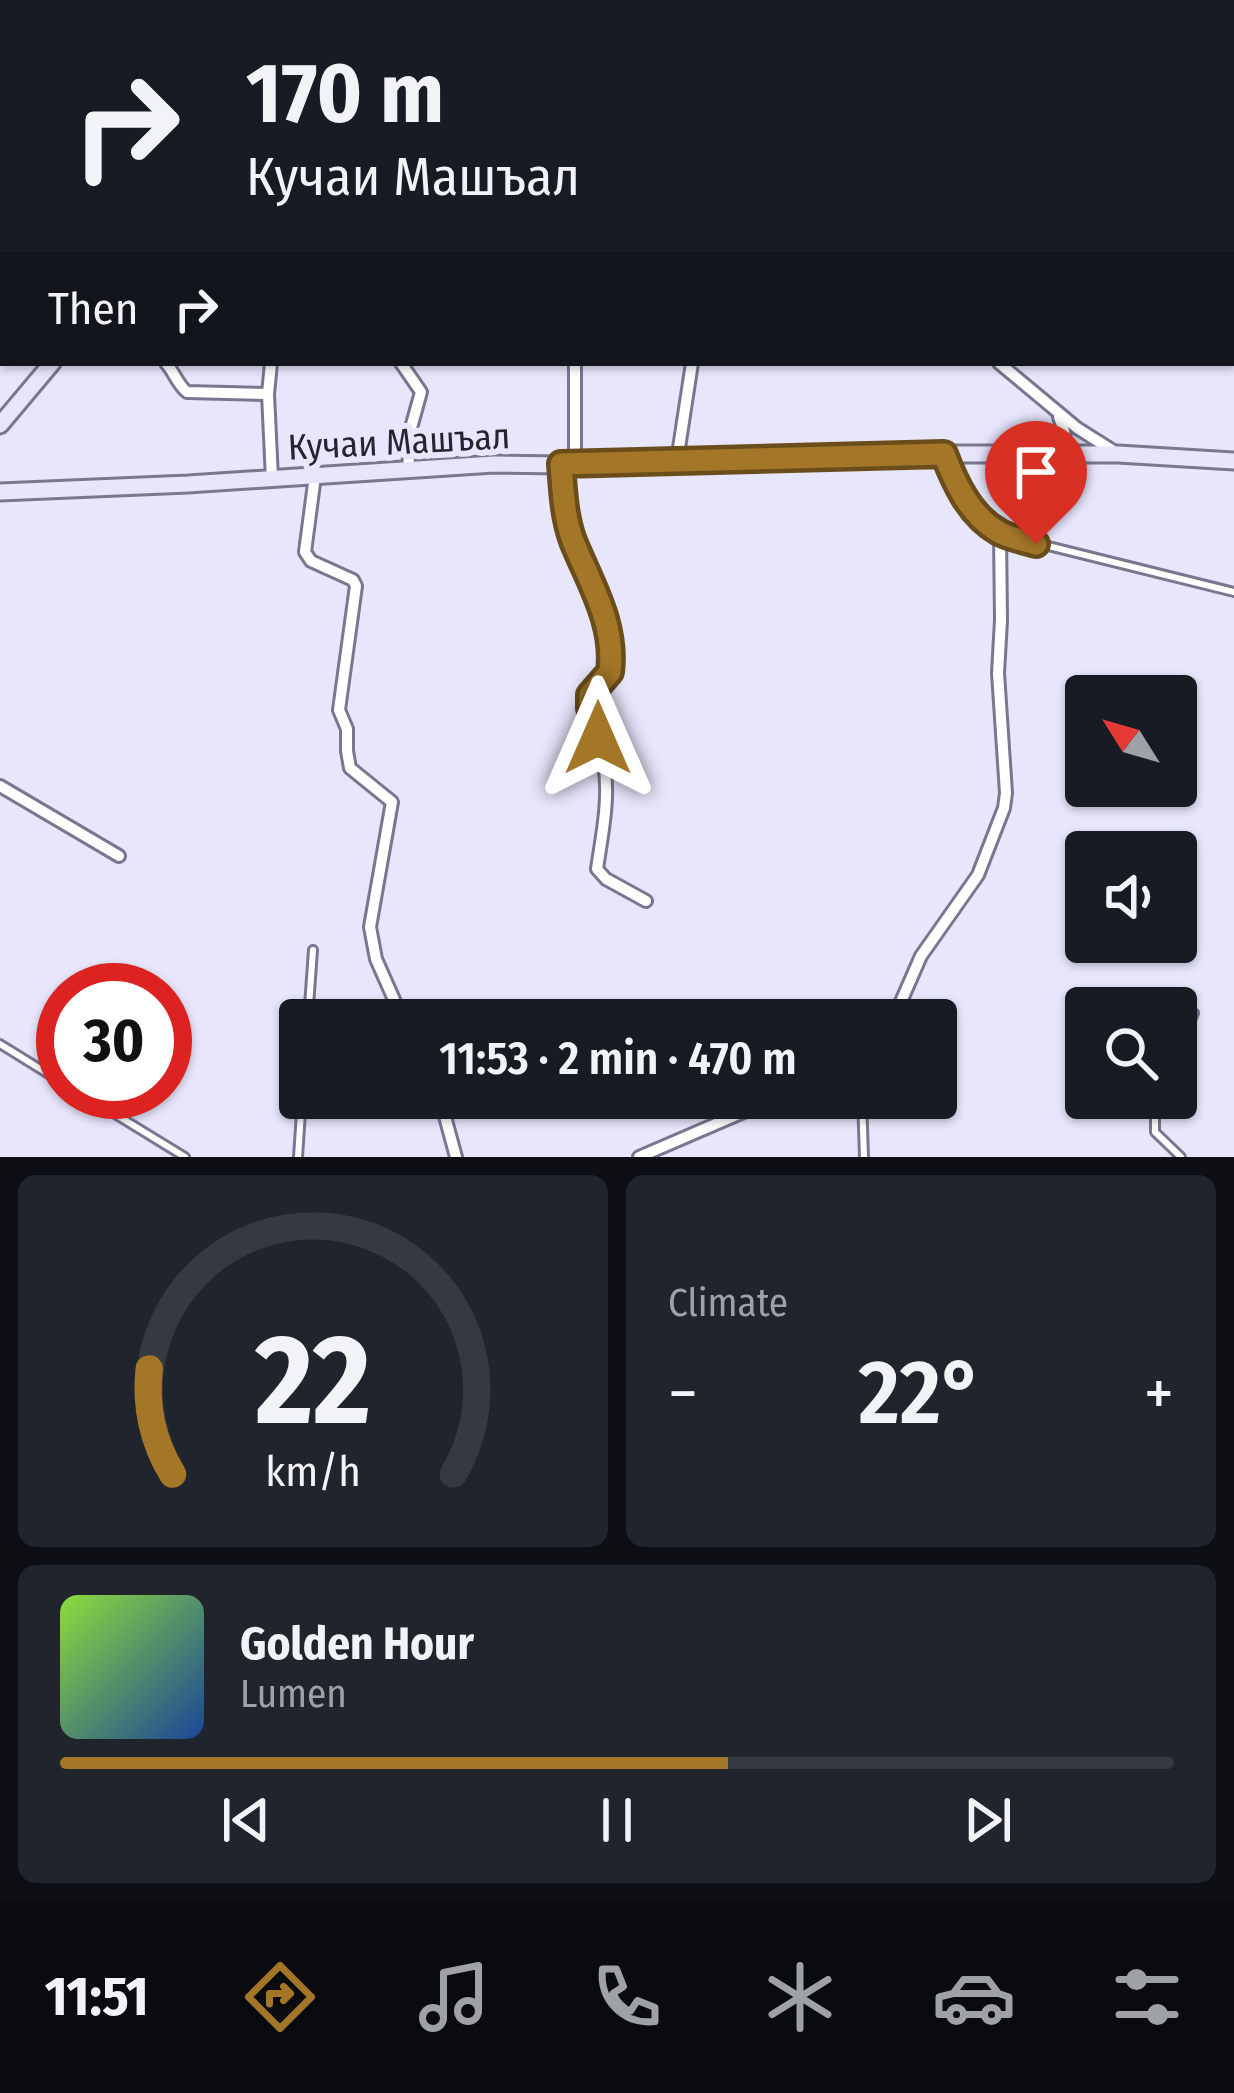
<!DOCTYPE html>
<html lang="en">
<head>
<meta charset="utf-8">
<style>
	:root { --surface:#171b24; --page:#20242c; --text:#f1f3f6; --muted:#9ea1a6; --line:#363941; --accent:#a37628 }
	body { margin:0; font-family:"Fira Sans Condensed",sans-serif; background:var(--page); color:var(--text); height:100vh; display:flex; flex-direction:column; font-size:45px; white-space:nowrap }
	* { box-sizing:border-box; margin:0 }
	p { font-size:39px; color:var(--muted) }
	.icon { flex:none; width:66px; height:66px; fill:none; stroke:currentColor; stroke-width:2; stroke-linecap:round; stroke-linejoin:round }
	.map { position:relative; height:1157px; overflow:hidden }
	.sheet { display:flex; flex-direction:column; gap:18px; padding:18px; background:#0d0f14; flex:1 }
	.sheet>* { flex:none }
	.banner { position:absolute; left:0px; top:0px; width:1236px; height:366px; box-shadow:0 3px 9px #0004; background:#171b24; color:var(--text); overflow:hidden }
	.needle { width:78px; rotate:307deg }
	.fabs { position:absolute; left:1065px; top:675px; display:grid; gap:24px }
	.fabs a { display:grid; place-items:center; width:132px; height:132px; border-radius:12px; background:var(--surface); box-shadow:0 3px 9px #0004; font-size:60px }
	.speed { position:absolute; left:36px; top:963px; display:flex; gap:24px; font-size:60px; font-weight:700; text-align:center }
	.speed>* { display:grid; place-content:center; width:156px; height:156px; border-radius:50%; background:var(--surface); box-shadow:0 3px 9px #0004; line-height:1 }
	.speed .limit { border:18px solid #d22; background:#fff; color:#111 }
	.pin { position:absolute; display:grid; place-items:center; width:102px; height:102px; color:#fff; margin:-123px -51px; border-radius:50% 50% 50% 0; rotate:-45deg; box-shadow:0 0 12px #0007 }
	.pin .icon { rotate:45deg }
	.me { position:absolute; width:132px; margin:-66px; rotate:0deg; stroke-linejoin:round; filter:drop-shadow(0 0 9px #0008) }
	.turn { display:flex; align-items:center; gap:42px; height:252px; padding:0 48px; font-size:54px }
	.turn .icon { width:156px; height:156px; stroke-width:2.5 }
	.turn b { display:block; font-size:84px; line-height:102px }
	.then { display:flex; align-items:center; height:114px; padding:0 48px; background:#0003; gap:24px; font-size:45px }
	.big { font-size:90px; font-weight:600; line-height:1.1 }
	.sheet .card { flex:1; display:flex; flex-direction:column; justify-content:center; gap:18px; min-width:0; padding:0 42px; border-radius:18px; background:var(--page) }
	.sheet .dial { align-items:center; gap:0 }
	.dial svg { height:312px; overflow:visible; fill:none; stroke:var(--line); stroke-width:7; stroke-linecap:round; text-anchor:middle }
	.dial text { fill:var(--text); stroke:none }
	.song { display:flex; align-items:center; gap:36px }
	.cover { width:144px; height:144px; border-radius:18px; background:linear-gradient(135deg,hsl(90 70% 55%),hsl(220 70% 35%)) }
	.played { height:12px; border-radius:6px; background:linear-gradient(90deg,var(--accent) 60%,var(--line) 60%) }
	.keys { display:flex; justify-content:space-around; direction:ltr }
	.heat { display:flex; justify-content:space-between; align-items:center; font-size:66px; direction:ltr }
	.sheet .tiles { flex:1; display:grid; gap:18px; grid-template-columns:1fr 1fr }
	.card:last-child { grid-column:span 2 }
	.trip { position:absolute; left:279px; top:999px; width:678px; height:120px; border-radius:12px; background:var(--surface); box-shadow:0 3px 9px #0004; font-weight:600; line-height:120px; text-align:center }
	.tabs { display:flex; height:192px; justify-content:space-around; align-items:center; background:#090b0e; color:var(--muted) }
	.tabs .icon { width:84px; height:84px }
	.tabs .on { color:var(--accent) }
	.tabs b { font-size:54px; color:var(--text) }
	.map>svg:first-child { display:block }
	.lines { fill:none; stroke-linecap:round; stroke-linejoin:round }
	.lane-casing { stroke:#797790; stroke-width:12 }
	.street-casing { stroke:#797790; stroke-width:16 }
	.secondary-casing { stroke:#797790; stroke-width:21 }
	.lane { stroke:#fff; stroke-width:6 }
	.street { stroke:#fff; stroke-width:10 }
	.secondary { stroke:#e6e5fb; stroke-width:15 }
	.route-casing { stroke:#6a4d1a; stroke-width:30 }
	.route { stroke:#a37628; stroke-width:21 }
	.labels { text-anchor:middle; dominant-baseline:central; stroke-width:12; stroke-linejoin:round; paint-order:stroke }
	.street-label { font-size:36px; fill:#26252f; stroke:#e7e6fc }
</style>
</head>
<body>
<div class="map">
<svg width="1234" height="1157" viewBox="0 0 1234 1157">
	<rect width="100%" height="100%" fill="#e7e6fc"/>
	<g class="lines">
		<g class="lane-casing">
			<g id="lane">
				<path d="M 660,3 L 660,0"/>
				<path d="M 1000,534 L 1234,592"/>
				<path d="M 308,1020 L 313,950"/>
				<path d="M 0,1044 L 63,1083"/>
				<path d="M 1176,1059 L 1194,1013"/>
				<path d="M 79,1092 L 185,1157"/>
				<path d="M 862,1098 L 864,1157"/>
				<path d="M 1161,1098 L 1155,1113 L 1155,1132 L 1181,1157"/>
				<path d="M 298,1157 L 302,1098"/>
			</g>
		</g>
		<g class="street-casing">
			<g id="street">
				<path d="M 351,0 L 354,3"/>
				<path d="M 550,0 L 559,2"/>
				<path d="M 868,0 L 868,3"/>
				<path d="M 166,363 C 174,372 178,385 187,392 L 268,394"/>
				<path d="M 271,363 L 268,394 L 272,479"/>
				<path d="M 401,363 L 421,392 L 411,428 L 408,470"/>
				<path d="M 575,363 L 575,463"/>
				<path d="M 999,363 L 1077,428 L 1115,452"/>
				<path d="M 1059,417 L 1064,431 L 1066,455"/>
				<path d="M 677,461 L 692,363"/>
				<path d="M 561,465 C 563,490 564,517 573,542 C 590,584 616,624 610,672 L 589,695 C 590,718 601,739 604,762 C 610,799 602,834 597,869 L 606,879 L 646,901"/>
				<path d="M 315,476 L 305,552 L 311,561 L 353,580 L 356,586 L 339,710 L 347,729 L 347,751 L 350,768 L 392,802 L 370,927 L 376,959 L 403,1020"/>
				<path d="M 0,786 L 119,856"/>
				<path d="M 893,1020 L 921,956 L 978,875 L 1004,808 L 1006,793 L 998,673 L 1001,620 L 1000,534 C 972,511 957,487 944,454"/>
				<path d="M 440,1098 L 456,1157"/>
				<path d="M 639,1157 L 776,1098"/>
			</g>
		</g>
		<g class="secondary-casing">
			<g id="secondary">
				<path d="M 270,3 L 272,0"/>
				<path d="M 0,425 L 52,363"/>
				<path d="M 0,492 L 188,484 L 494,464 L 561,465 L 944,454 L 1118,454 L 1234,461"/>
			</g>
		</g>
		<use href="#lane" class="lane"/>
		<use href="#street" class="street"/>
		<use href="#secondary" class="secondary"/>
	</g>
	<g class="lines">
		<g class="route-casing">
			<path id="route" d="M 598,738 L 590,708 L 590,695 L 610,672 C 616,624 590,583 573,541 C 564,517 563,490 561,464 L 944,454 C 955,483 970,516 999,532 C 1009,538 1024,540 1036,544"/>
		</g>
		<use href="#route" class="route"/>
	</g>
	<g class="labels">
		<g class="street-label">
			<text transform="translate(399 442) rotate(-3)">Кучаи Машъал</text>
		</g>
	</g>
</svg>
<div class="fabs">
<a><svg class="needle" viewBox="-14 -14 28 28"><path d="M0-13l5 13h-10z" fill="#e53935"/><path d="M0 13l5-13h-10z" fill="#9ea1a6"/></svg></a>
<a><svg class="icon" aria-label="sound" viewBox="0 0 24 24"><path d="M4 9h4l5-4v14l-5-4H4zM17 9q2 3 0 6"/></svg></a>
<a><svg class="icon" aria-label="search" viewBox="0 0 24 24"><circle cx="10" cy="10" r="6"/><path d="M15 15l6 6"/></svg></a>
</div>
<div class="speed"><div class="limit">30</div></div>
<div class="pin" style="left:1036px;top:544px;background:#d93025"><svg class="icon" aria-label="arrive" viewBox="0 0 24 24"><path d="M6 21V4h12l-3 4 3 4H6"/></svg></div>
<svg class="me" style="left:598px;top:738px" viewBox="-20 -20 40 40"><path d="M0-17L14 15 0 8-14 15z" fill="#a37628" stroke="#fff" stroke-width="4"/></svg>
<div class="trip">11:53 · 2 min · 470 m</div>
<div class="banner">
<div class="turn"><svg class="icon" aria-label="right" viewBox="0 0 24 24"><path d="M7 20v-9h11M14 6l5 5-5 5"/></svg><div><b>170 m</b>Кучаи Машъал</div></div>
<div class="then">Then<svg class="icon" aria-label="right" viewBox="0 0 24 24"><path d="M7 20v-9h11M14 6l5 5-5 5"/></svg></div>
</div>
</div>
<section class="sheet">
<div class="tiles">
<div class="card dial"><svg viewBox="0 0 100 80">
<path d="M14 69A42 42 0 1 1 86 69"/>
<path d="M14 69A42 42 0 0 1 8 42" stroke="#a37628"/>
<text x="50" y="56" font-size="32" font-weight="700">22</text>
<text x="50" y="72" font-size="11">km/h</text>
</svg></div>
<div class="card"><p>Climate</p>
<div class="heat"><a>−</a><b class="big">22°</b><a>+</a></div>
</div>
<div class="card">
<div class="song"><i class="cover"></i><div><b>Golden Hour</b><p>Lumen</p></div></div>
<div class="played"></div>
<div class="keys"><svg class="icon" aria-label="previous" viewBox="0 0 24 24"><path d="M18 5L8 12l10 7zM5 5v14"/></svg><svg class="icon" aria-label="pause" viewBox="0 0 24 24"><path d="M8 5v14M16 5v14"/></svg><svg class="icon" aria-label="next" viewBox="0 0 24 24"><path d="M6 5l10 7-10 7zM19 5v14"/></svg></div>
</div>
</div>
</section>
<nav class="tabs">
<b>11:51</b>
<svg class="icon on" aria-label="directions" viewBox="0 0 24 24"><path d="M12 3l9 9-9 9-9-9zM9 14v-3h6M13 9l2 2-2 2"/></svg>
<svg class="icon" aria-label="music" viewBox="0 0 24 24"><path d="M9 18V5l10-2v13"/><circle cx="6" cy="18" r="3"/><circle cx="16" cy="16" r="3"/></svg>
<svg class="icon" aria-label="phone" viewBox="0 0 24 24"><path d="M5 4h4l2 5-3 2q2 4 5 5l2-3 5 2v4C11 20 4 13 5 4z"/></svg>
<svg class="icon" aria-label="climate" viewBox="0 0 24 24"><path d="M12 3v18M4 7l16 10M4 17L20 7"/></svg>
<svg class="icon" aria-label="car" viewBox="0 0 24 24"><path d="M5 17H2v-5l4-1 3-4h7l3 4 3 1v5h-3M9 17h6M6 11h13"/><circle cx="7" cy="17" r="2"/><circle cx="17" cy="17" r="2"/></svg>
<svg class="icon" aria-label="filters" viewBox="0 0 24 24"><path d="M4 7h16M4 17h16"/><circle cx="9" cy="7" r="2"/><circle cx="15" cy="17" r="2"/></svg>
</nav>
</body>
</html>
